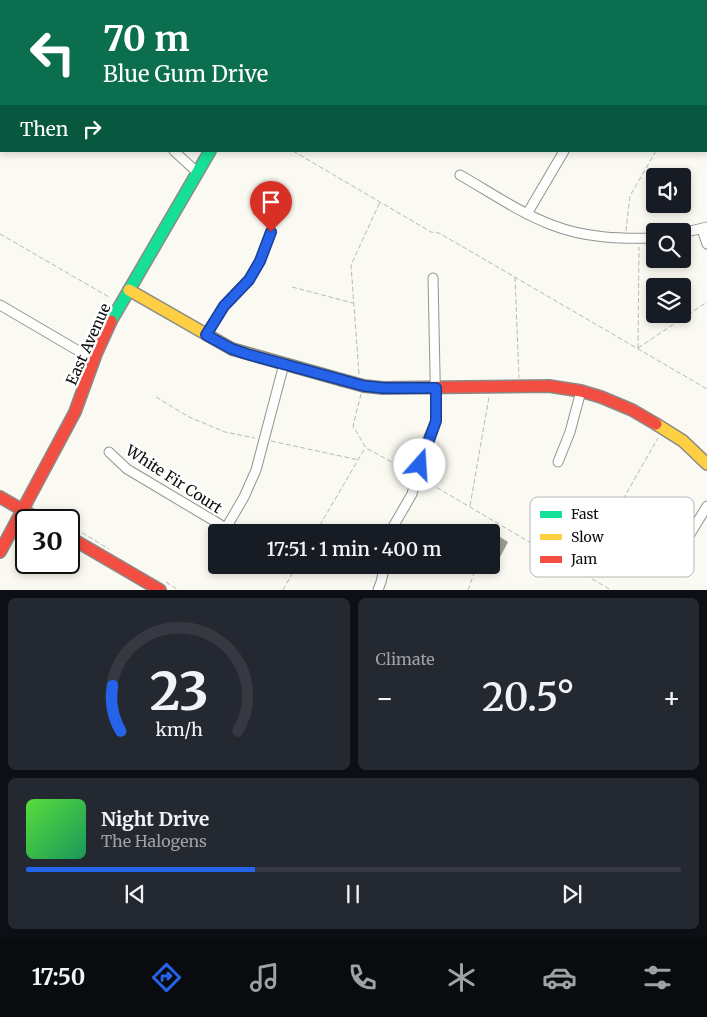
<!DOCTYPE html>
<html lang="en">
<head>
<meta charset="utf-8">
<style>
	:root { --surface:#171b24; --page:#242831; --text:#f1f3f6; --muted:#9ea1a6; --line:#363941; --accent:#2563eb }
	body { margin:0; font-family:Merriweather,serif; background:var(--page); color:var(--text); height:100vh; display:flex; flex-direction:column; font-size:19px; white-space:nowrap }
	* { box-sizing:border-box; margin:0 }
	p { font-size:16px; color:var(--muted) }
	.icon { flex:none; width:28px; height:28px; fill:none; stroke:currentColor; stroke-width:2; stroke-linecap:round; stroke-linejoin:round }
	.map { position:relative; height:590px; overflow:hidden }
	.panel { display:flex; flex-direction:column; gap:8px; padding:8px; background:#0d0f14; flex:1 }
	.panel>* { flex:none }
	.top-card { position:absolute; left:0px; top:0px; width:708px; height:152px; box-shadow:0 2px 8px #0003; background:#0b6e4f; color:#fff; overflow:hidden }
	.controls { position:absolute; left:646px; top:168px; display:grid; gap:10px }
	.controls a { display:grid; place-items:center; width:45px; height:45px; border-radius:5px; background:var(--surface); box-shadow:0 2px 8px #0003; font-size:25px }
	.speed { position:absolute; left:15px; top:509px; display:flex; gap:10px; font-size:25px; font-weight:700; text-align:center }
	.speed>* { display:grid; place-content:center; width:65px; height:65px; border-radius:50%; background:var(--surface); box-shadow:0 2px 8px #0003; line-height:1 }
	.speed .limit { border:2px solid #111; border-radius:8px; background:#fff; color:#111 }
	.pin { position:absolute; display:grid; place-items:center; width:42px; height:42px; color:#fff; margin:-51px -21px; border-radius:50% 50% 50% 0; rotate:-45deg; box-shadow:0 0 5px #0007 }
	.pin .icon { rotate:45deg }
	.me { position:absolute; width:55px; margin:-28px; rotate:19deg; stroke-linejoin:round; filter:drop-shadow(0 0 4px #0008) }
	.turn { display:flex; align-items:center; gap:18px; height:105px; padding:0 20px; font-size:22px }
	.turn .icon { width:65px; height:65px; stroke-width:2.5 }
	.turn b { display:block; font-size:35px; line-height:42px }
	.then { display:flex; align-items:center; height:48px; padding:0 20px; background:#0003; gap:10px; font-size:19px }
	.big { font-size:38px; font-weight:600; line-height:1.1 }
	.panel .tile { flex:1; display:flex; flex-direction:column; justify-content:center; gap:8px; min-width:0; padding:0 18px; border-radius:8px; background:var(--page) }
	.panel .dial { align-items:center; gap:0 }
	.dial svg { height:130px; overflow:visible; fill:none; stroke:var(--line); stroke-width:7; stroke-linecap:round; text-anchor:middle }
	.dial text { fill:var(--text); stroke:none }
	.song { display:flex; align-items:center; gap:15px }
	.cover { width:60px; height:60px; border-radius:8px; background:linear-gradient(135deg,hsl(110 70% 55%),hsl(150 70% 35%)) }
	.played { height:5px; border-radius:2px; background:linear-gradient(90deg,var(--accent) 35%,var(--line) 35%) }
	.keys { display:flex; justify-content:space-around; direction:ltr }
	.heat { display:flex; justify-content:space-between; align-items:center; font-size:28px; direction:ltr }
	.panel .tiles { flex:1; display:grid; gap:8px; grid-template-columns:1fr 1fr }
	.tile:last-child { grid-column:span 2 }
	.trip { position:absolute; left:208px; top:524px; width:292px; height:50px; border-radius:5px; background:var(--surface); box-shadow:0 2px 8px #0003; font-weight:600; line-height:50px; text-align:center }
	.tab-bar { display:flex; height:80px; justify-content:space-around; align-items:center; background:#090b0e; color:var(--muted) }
	.tab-bar .icon { width:35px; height:35px }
	.tab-bar .active { color:var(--accent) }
	.tab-bar b { font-size:22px; color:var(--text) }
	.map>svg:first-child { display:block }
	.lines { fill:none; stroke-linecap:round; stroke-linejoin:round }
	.stream { stroke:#c9e2f5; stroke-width:2 }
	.building { fill:#9e9c98 }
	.lane-casing { stroke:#949490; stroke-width:7 }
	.street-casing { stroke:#949490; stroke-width:11 }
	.fast-casing { stroke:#8b8a87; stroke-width:14 }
	.slow-casing { stroke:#8b8a87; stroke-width:14 }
	.jam-casing { stroke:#8b8a87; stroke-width:14 }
	.path { stroke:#b8b8b6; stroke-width:1; stroke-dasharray:5 2.5; stroke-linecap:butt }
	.lane { stroke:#fefefd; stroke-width:4.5 }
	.street { stroke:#fefefd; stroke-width:9 }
	.fast { stroke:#16e098; stroke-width:11 }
	.slow { stroke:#ffcf43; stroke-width:11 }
	.jam { stroke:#f24e42; stroke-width:11 }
	.route-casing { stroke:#184099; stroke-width:12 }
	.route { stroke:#2563eb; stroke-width:9 }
	.labels { text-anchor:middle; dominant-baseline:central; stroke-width:5; stroke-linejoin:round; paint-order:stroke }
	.street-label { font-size:15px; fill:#0d0d0d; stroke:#fff }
	.key { fill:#fff; stroke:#b6b6b6; stroke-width:1 }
	.key-label { font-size:14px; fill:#0d0d0d }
</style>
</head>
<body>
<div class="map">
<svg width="707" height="590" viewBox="0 0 707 590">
	<rect width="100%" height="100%" fill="#fbfaf2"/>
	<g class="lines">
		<g class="stream">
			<path d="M 684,0 L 686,1"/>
			<path d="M 706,11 L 707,12"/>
		</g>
	</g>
	<path class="building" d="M 497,535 L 508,542 L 499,559 L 491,554 L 491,544 Z"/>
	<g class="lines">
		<g class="lane-casing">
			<path id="lane" d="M 564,1 L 565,0"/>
		</g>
		<g class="street-casing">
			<g id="street">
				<path d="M 500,0 L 502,1"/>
				<path d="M 178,1 L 179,0"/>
				<path d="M 0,43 L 1,44"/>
				<path d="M 706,105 L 707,105"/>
				<path d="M 174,151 L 198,173"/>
				<path d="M 460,175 C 490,192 520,213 552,225 C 585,238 620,239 655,238"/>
				<path d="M 527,214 L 564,151"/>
				<path d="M 702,229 L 707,244"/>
				<path d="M 682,233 L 707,227"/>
				<path d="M 0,305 L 94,360"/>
				<path d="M 206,335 L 224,306 L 249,279 L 260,261 L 271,232"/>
				<path d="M 109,452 L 127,469 L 226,528 L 244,497 L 256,470 L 284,364"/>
				<path d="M 558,462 L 570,432 L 581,391"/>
				<path d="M 390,532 L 412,494 L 422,453 L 436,421 L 433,278"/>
				<path d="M 678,554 L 707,506"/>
				<path d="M 378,590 L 381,582 L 385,565"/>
			</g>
		</g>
		<g class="fast-casing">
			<path id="fast" d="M 111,321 L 210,151"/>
		</g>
		<g class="slow-casing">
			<g id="slow">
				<path d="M 129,290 L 232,349 L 342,380"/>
				<path d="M 656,424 L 683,441 L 707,464"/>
			</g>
		</g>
		<g class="jam-casing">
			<g id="jam">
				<path d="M 297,1 L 298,0"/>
				<path d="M 342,380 L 364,386 L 383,388 L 549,386 L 581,391 L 601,397 L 632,410 L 656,424"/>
				<path d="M 0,497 L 40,520"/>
				<path d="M 69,537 L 160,590"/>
				<path d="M 0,552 L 75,412 L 96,354 L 111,321"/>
			</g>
		</g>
		<g class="path">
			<path d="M 52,0 L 54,1"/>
			<path d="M 82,1 L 83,0"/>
			<path d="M 293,151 L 431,232 L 439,233 L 707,389"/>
			<path d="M 626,231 L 630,196 L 656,151"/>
			<path d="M 0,234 L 109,297"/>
			<path d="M 515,277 L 519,378"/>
			<path d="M 292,287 L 353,303"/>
			<path d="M 638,348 L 639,247"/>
			<path d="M 638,348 L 707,302"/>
			<path d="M 359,374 L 351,265 L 380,202"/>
			<path d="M 361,394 L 353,426 L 366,448 L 410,472"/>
			<path d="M 156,397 L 189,417 L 225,432 L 255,438"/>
			<path d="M 271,441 L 359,460"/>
			<path d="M 424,480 L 611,590"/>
			<path d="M 470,506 L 489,397"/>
			<path d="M 44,511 L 60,520"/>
			<path d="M 69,525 L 109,549"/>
			<path d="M 316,532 L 365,448"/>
			<path d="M 491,535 L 498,524"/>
			<path d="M 582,571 L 658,438"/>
			<path d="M 166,582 L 178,590"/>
			<path d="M 283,590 L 297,565"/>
			<path d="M 468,590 L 477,565"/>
		</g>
		<use href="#lane" class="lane"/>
		<use href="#street" class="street"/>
		<use href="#fast" class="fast"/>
		<use href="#slow" class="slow"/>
		<use href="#jam" class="jam"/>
	</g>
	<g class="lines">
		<g class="route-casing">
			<path id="route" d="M 271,232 L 260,261 L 249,280 L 224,306 L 206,335 L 232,349 L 247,354 L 364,386 L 384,388 L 436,388 L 436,421 L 420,465"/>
		</g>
		<use href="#route" class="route"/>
	</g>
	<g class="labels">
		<g class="street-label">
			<text transform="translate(88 344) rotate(-66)">East Avenue</text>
			<text transform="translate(174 479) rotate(33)">White Fir Court</text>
		</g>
	</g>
	<rect x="530" y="497" width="164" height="80" rx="8" class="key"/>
	<rect x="540" y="511" width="22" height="7" fill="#16e098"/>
	<rect x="540" y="534" width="22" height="6" fill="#ffcf43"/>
	<rect x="540" y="556" width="22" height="7" fill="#f24e42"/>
	<g class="key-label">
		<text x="571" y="519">Fast</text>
		<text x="571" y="542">Slow</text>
		<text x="571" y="564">Jam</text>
	</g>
</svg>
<div class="controls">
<a><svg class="icon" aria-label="sound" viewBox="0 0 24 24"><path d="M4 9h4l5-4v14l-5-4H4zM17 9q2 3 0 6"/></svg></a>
<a><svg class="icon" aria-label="search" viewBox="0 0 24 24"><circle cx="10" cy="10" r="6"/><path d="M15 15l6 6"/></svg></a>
<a><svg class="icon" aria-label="layers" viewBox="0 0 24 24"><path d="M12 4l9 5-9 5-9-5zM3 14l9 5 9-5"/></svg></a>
</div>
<div class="speed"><div class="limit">30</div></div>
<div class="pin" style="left:271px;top:232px;background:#d93025"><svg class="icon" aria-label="arrive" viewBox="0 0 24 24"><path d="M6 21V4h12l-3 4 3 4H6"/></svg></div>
<svg class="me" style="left:420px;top:465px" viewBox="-20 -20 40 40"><circle r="19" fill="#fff"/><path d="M0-13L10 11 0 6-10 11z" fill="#2563eb"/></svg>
<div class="trip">17:51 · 1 min · 400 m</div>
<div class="top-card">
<div class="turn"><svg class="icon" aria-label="left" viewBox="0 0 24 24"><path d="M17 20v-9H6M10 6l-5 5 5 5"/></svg><div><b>70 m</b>Blue Gum Drive</div></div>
<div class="then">Then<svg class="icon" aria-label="right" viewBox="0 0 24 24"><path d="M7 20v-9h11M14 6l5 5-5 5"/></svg></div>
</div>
</div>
<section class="panel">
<div class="tiles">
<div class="tile dial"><svg viewBox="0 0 100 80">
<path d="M14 69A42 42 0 1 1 86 69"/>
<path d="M14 69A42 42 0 0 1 9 41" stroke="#2563eb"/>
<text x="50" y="56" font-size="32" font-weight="700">23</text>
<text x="50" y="72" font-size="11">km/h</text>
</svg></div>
<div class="tile"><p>Climate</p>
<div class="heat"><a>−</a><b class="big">20.5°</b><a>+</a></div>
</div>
<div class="tile">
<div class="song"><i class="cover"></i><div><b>Night Drive</b><p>The Halogens</p></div></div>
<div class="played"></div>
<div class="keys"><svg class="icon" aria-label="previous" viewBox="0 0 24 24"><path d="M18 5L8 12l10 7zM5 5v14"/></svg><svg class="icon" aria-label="pause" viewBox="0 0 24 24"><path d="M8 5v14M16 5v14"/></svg><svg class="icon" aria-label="next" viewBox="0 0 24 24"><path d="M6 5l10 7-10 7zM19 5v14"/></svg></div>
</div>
</div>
</section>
<nav class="tab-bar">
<b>17:50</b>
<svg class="icon active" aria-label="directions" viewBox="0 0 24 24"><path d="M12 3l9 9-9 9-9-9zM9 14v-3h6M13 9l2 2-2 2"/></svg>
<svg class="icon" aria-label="music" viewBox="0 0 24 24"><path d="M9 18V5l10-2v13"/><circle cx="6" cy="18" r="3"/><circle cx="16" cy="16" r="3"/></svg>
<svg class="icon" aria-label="phone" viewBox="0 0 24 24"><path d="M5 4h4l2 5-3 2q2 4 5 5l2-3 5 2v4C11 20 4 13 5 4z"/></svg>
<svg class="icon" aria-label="climate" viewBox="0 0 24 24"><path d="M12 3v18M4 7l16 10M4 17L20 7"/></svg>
<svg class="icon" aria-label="car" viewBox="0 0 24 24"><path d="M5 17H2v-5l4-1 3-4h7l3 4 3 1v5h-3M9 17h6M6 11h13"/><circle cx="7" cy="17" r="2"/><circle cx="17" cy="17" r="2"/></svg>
<svg class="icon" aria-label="filters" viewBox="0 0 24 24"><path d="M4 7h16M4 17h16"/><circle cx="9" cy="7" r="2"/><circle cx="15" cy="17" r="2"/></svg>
</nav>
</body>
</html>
